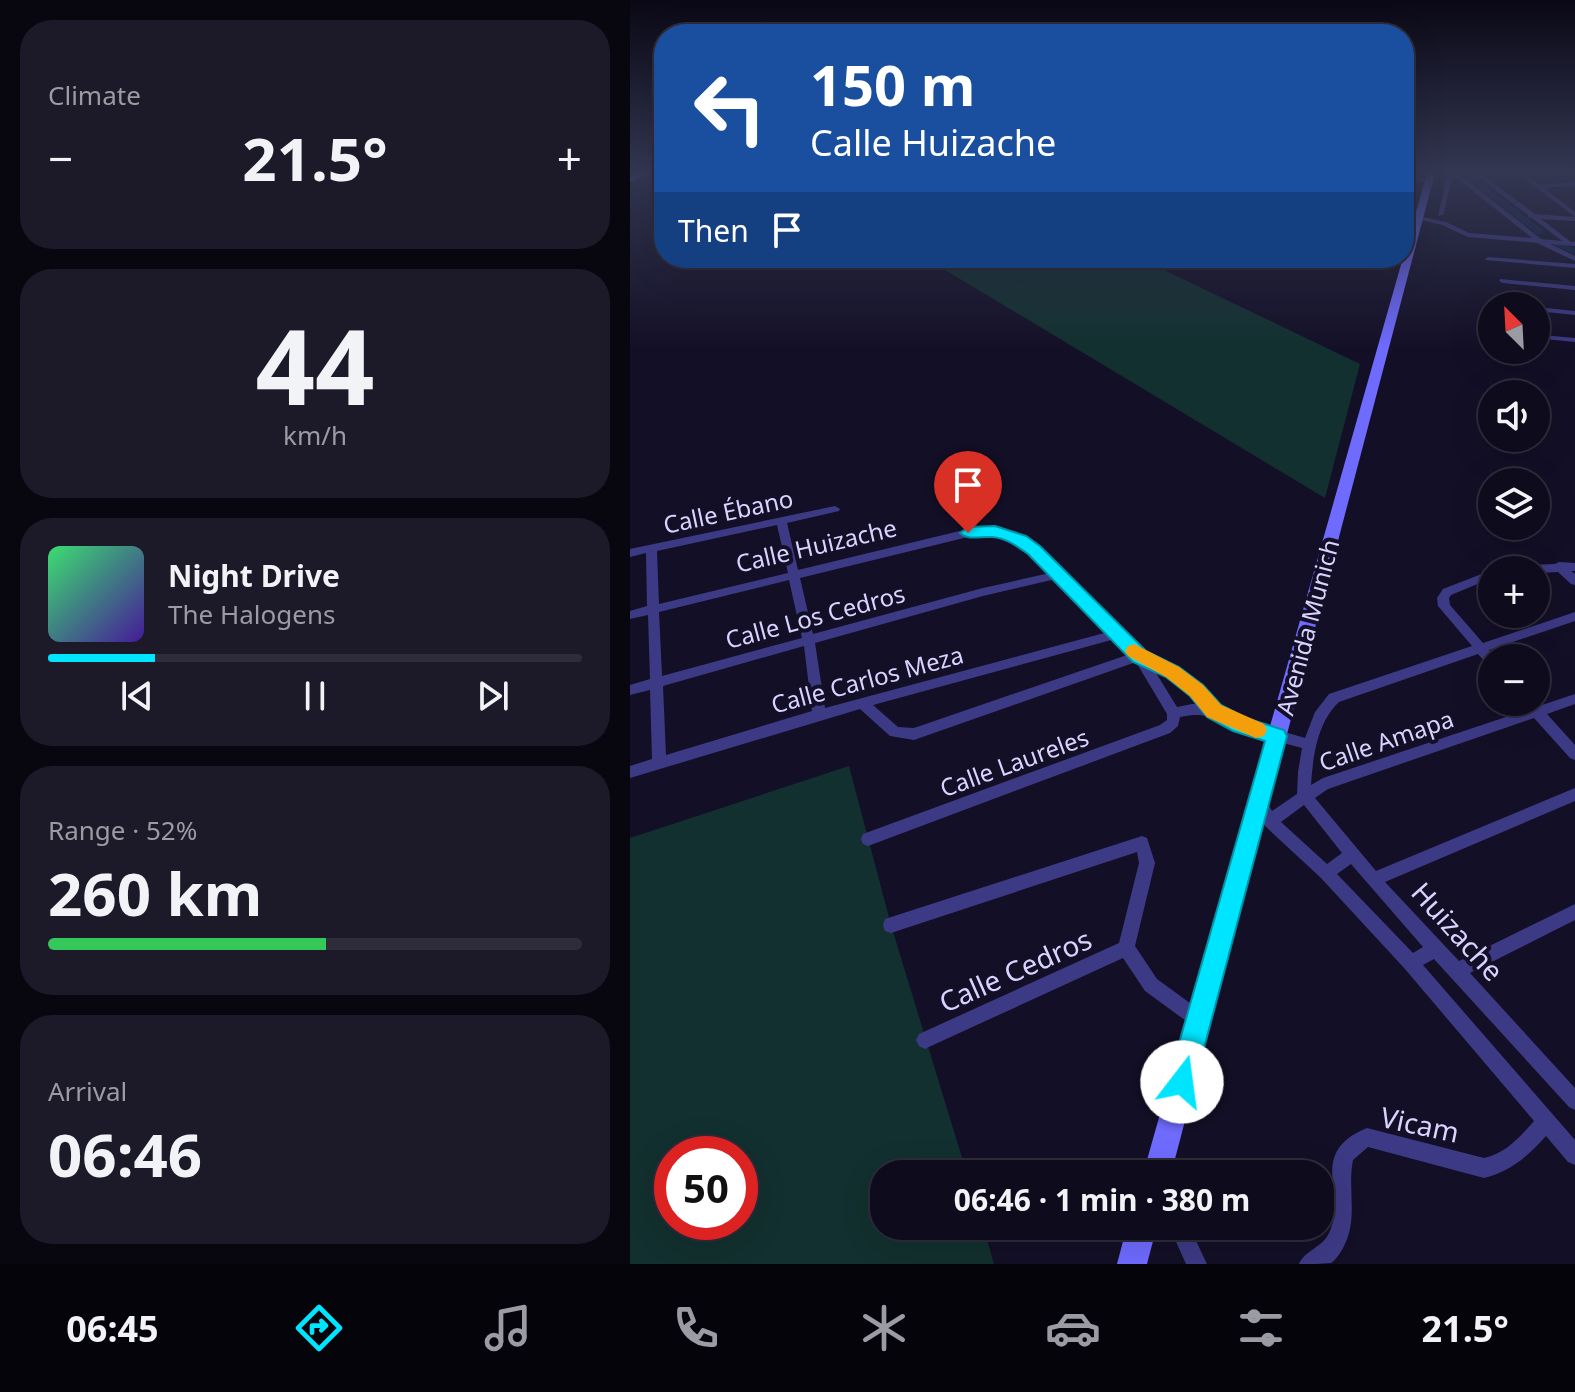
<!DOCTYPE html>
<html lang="en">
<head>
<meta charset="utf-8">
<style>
	:root { --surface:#0e0b1c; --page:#1c1929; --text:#f1f3f6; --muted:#9b9ba3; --line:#2e2b3b; --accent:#00e5ff }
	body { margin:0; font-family:"Noto Sans",sans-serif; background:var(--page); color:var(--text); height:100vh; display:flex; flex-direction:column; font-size:30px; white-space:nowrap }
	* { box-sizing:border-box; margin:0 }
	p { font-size:26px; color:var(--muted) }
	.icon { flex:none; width:44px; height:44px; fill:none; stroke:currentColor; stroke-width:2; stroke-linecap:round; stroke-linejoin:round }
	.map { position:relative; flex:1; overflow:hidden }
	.panel { display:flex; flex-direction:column; gap:20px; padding:20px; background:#08060f; width:630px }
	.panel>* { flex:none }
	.hud { position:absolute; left:24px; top:24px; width:760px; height:244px; border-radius:32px; box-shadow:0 8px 32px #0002,0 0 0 2px var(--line); background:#1a4fa0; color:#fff; overflow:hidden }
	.needle { width:52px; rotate:336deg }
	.controls { position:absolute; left:848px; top:292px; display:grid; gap:16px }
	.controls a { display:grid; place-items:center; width:72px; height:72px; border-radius:50%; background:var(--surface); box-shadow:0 8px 32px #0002,0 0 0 2px var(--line); font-size:40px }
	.speed { position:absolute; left:24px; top:1136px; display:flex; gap:16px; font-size:40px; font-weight:700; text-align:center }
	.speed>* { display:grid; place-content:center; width:104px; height:104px; border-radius:50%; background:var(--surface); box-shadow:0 8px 32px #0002,0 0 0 2px var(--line); line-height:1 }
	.speed .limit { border:12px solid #d22; background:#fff; color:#111 }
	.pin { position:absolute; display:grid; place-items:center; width:68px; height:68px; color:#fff; margin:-82px -34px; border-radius:50% 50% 50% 0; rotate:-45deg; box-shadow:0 0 8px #0007 }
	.pin .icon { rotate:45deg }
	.me { position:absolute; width:88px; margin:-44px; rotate:15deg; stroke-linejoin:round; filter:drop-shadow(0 0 6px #0008) }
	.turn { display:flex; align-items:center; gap:28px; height:168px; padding:0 24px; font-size:36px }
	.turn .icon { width:104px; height:104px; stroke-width:2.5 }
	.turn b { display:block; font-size:56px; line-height:68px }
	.then { display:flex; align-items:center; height:76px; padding:0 24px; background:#0003; gap:16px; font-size:30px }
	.big { font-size:60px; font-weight:700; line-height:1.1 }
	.panel .card { flex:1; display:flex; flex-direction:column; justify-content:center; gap:12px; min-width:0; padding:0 28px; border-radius:32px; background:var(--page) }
	.panel .dial { align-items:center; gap:0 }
	.dial b { font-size:104px; line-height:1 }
	.song { display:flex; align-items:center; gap:24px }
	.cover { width:96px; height:96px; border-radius:12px; background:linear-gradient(135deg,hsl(140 70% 55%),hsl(260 70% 35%)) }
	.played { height:8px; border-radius:4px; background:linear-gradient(90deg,var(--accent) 20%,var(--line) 20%) }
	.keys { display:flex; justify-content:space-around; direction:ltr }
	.heat { display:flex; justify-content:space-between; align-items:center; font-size:44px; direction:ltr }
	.charge { height:12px; border-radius:6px; background:linear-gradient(90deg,#34c759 52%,var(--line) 0) }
	.trip { position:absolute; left:240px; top:1160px; width:464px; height:80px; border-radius:32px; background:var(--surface); box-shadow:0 8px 32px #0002,0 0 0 2px var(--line); font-weight:700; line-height:80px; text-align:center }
	.tab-bar { display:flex; height:128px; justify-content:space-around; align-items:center; background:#06040b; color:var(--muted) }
	.tab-bar .icon { width:56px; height:56px }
	.tab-bar .current { color:var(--accent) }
	.tab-bar b { font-size:36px; color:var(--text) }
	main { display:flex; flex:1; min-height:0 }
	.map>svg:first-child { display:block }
	.green { fill:#12302f; fill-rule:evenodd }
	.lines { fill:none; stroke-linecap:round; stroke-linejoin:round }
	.canal { fill:#0c2248; fill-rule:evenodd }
	.minor { fill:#3d3a85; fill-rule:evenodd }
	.secondary { fill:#6f6bff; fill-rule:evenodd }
	.route { fill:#00e5ff; stroke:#0095a6; stroke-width:2 }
	.slow { fill:#f59e0b }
	.labels { text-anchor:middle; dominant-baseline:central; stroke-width:8; stroke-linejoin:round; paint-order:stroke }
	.street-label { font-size:24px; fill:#d9d4ff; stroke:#130f26 }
	.near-street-label { font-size:28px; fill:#d9d4ff; stroke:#130f26 }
</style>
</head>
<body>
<main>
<section class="panel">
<div class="card"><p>Climate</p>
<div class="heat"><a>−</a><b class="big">21.5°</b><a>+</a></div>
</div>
<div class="card dial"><b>44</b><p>km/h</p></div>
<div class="card">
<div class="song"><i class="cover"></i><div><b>Night Drive</b><p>The Halogens</p></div></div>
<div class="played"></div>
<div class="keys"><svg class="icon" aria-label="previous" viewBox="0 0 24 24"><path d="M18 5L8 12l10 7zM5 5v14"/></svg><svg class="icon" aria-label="pause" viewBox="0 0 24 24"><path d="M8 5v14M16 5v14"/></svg><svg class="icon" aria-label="next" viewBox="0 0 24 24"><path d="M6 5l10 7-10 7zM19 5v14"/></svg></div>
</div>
<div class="card"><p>Range · 52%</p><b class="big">260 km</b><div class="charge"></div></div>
<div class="card"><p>Arrival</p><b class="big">06:46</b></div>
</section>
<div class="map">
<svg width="945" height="1264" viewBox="0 0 945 1264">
	<rect width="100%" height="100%" fill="#130f26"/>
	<g class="green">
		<path d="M 295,258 L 535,258 L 529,264 L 534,270 L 730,364 L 695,498 Z"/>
		<path d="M 219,766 L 261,925 L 337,1174 L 254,1174 L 254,1226 L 353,1226 L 364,1264 L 0,1264 L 0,838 ZM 42,1154 L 110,1154 L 110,1222 L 42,1222 Z"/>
	</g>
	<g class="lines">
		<g class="canal">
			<path d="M 831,173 L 839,173 L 913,230 L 913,234 L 907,234 Z"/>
			<path d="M 928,242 L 945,249 L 945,254 L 925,246 L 924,244 Z"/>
		</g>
		<g class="minor">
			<path d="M 774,173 L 782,173 L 802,183 L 797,184 Z"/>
			<path d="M 818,173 L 828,173 L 911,239 L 932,241 L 902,218 L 898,217 L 898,215 L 843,173 L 850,173 L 905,214 L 945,217 L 945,221 L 911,219 L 941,242 L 945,242 L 945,246 L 920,244 L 945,256 L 945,261 L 907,243 L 838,237 L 812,225 L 787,219 L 787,217 L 789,216 L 816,222 L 839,233 L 902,238 L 823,175 L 813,215 L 808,216 Z"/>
			<path d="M 887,173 L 894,173 L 910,185 L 945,182 L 945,186 L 914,188 L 945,212 L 945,217 Z"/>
			<path d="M 858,257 L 945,264 L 945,268 L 856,260 L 855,259 Z"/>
			<path d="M 870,279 L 945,286 L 945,290 L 873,283 L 869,281 Z"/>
			<path d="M 906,307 L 945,311 L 945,315 L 906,311 Z"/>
			<path d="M 912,335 L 945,338 L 945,342 L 915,339 L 911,337 Z"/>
			<path d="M 205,506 L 210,509 L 209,511 L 157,523 L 168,570 L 338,529 L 365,529 L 385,535 L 400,542 L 408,547 L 513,653 L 546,669 L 572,686 L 589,707 L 614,720 L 675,738 L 685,712 L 699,694 L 842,646 L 808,606 L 807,598 L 813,589 L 862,570 L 862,578 L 821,595 L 819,598 L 820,605 L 853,643 L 945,612 L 945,621 L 859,650 L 866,658 L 862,658 L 862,667 L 858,665 L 848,654 L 709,702 C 687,723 683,756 681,785 L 693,778 L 897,710 L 892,702 L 906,702 L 909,706 L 945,694 L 945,704 L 917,714 L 945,745 L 945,760 L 940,758 L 904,718 L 698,789 L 685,798 L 746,871 L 945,788 L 945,801 L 755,882 L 829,961 L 945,904 L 945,920 L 840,973 L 945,1088 L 945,1110 L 939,1107 L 804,959 L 793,965 L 945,1140 L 945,1165 L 938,1162 L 916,1136 C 898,1156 881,1171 854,1178 L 738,1147 L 723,1160 C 717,1190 729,1219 713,1248 C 710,1253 706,1260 701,1263 C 693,1264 678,1264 669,1264 C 675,1250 692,1248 699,1233 C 718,1194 676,1153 737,1128 L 854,1158 C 876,1153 889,1138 904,1121 L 775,969 L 691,878 L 635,826 L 622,802 L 624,797 L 629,796 L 634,797 L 642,811 L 667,794 L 668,772 L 672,748 C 651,743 631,737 610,731 C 584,722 582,710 550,717 L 548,726 L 540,733 L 238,846 L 233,844 L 231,839 L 233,834 L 530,725 L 537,720 L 537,714 L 506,662 L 284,740 L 260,736 L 230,709 L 0,778 L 0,766 L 22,759 L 20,690 L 0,695 L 0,685 L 20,679 L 18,615 L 0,619 L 0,611 L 17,606 L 16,553 L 0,557 L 0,549 ZM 147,525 L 158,573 L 29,604 L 27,551 ZM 356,535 C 384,538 401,554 420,573 L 353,588 L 183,634 L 170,578 L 338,537 ZM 426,579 L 478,632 L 195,708 L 185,643 L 353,596 ZM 159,580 L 172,638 L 32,676 L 29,612 ZM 485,639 L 500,654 L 284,728 L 268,727 L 243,705 ZM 174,646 L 182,711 L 36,755 L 33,686 ZM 523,668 C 542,677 558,688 571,704 L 562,704 L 547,707 ZM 674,805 L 712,853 L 697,864 L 651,822 ZM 721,864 L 793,947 L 783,953 L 707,874 Z"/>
			<path d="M 929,562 L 945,563 L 945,571 L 941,571 L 945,574 L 945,585 L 941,584 L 928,572 L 906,573 L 906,570 L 870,570 L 876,566 L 925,564 Z"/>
			<path d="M 512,836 L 517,838 L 525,863 L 505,946 L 527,979 L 575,1014 L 578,1020 L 575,1026 L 569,1029 L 563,1026 L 515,991 L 493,958 L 301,1046 L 295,1049 L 289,1046 L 286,1040 L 289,1034 L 489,943 L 509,863 L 507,852 L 261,933 L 255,931 L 253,925 L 255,919 Z"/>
			<path d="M 539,1226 L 559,1226 L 577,1264 L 556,1264 Z"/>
		</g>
		<g class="secondary">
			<path d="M 9,173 L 22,173 L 0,182 L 0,176 Z"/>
			<path d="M 797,173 L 805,173 L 541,1174 L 513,1174 Z"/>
			<path d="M 497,1226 L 527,1226 L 517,1264 L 487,1264 Z"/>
		</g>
	</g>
	<linearGradient id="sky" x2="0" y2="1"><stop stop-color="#0a0815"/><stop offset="0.49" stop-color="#333752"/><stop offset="1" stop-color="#333752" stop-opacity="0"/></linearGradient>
	<rect width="945" height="350" fill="url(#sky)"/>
	<path class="route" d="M 365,526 L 396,536 L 410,546 L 516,651 L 549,667 L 573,685 L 591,705 L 616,718 L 654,730 L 657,736 L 565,1082 L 561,1091 L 552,1095 L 542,1091 L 538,1082 L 635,741 L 603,731 L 577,717 L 560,696 L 536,677 L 503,662 L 398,554 C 387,546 376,538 362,537 C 350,536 339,541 330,533 L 338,527 Z"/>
	<path class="slow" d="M 504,644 L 549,667 L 573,685 L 591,705 L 634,724 L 637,730 L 634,736 L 626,738 L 577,717 L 560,696 L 536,677 L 498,656 L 495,651 L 498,646 Z"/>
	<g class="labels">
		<g class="street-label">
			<text transform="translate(98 511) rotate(-12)">Calle Ébano</text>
			<text transform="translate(186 545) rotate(-13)">Calle Huizache</text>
			<text transform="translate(185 616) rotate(-15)">Calle Los Cedros</text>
			<text transform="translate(677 627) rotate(-75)">Avenida Munich</text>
			<text transform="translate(237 679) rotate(-15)">Calle Carlos Meza</text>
			<text transform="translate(756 740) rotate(-19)">Calle Amapa</text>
			<text transform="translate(384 762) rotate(-20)">Calle Laureles</text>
		</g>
		<g class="near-street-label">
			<text transform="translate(828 931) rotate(48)">Huizache</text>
			<text transform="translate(385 970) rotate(-24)">Calle Cedros</text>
			<text transform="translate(790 1124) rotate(12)">Vicam</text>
		</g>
	</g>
</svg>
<div class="controls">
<a><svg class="needle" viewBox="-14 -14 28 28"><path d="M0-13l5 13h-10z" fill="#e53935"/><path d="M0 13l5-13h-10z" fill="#9b9ba3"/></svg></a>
<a><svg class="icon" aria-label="sound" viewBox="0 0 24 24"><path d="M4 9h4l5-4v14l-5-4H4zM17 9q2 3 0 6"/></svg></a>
<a><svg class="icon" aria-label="layers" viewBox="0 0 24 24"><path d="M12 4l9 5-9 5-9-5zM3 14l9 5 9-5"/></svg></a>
<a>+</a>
<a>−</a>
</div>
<div class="speed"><div class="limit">50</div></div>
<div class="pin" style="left:338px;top:533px;background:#d93025"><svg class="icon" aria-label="arrive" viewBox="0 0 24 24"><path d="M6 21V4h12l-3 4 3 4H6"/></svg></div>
<svg class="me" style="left:552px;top:1082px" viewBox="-20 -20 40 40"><circle r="19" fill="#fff"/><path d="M0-13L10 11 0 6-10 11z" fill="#00e5ff"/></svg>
<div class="trip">06:46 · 1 min · 380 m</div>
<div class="hud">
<div class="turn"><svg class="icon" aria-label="left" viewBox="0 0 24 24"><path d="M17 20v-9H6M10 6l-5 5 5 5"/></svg><div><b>150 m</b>Calle Huizache</div></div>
<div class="then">Then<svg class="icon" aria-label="arrive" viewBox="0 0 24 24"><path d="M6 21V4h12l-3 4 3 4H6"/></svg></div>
</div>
</div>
</main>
<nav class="tab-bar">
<b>06:45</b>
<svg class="icon current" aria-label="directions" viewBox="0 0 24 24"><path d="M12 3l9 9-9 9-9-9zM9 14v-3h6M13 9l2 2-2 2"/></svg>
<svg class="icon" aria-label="music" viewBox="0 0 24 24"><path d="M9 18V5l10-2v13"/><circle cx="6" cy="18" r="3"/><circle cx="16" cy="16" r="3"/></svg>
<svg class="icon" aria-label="phone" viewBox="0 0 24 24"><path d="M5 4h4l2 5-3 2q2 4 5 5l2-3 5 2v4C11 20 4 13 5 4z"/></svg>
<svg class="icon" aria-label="climate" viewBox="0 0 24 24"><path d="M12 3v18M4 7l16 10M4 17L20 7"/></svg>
<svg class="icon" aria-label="car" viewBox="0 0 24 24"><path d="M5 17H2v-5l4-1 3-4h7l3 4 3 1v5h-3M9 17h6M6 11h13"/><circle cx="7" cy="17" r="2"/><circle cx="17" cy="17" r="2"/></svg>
<svg class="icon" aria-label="filters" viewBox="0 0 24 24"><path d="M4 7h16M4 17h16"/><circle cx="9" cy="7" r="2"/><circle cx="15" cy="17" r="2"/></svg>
<b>21.5°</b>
</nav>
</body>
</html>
